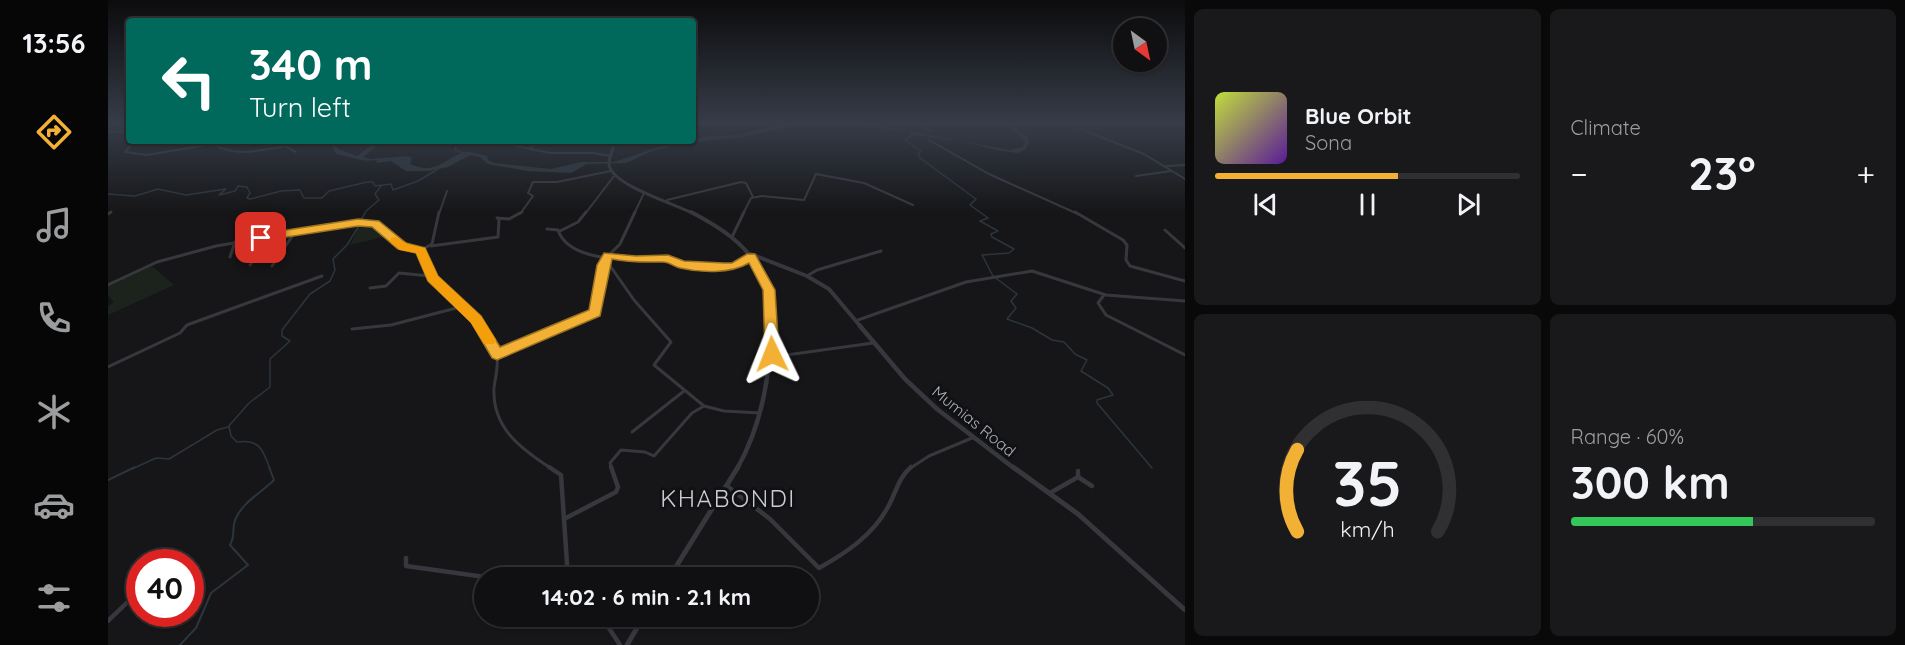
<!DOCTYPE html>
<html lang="en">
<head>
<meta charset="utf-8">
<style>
	:root { --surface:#101012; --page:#19191b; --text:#f1f3f6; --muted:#9c9d9f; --line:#303032; --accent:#f2b134 }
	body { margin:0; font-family:Quicksand,sans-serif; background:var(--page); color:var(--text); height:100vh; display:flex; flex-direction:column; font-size:22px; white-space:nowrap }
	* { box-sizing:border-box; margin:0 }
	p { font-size:20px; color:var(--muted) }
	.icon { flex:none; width:33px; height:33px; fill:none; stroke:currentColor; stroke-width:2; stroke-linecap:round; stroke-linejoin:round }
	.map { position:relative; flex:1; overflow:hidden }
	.side { display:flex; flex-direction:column; gap:9px; padding:9px; background:#09090a; width:720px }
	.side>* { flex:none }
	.hud { position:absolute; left:18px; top:18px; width:570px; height:126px; border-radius:6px; box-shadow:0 2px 4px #0004,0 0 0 2px var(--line); background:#00695c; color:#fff; overflow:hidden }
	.needle { width:39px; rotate:147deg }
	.buttons { position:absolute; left:1005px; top:18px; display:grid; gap:12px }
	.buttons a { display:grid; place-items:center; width:54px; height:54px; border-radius:50%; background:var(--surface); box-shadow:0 2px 4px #0004,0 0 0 2px var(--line); font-size:30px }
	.speed { position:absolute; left:18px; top:549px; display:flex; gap:12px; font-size:30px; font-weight:700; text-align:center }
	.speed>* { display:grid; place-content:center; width:78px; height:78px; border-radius:50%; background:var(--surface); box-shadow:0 2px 4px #0004,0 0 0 2px var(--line); line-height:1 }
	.speed .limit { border:9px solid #d22; background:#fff; color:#111 }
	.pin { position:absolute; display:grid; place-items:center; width:51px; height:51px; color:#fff; margin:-26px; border-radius:12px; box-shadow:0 3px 9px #0006 }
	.me { position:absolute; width:66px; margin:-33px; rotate:358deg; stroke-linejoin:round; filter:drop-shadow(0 0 4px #0008) }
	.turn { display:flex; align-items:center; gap:21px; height:126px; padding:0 24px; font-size:27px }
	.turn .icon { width:78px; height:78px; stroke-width:2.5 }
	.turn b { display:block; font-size:42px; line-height:51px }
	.big { font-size:45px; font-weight:800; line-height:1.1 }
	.side .card { flex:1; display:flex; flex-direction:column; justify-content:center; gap:9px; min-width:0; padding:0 21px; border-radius:9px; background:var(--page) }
	.side .dial { align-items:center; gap:0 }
	.dial svg { height:156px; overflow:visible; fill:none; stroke:var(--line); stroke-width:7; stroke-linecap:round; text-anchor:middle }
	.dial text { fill:var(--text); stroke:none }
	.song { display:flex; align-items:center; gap:18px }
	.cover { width:72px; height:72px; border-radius:9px; background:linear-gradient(135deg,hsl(70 70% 55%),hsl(270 70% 35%)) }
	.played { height:6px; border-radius:3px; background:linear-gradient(90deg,var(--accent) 60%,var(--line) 60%) }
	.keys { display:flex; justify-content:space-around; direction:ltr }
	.heat { display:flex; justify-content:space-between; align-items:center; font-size:33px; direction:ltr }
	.charge { height:9px; border-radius:4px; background:linear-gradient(90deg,#34c759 60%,var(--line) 0) }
	.side .tiles { flex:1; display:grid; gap:9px; grid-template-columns:repeat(2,1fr) }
	.trip { position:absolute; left:366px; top:567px; width:345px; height:60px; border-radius:30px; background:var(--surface); box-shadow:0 2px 4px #0004,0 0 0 2px var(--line); font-weight:800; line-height:60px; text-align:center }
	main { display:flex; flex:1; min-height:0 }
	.tab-bar { display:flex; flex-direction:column; width:108px; justify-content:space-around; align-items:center; background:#060607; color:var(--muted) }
	.tab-bar .icon { width:42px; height:42px }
	.tab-bar .selected { color:var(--accent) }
	.tab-bar b { font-size:27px; color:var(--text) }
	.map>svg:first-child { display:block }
	.green { fill:#1c231d }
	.water { fill:#2c353c }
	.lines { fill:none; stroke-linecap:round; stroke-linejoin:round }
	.stream-far1 { stroke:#2c353c; stroke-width:1.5 }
	.stream { stroke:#2c353c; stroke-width:2 }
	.minor-far2 { stroke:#37383d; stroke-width:2 }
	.minor-far1 { stroke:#37383d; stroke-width:3 }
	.minor { stroke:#37383d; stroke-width:4.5 }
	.tertiary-far3 { stroke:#37383d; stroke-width:3 }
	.tertiary-far2 { stroke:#37383d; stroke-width:4 }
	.tertiary-far1 { stroke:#37383d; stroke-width:4.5 }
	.tertiary { stroke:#37383d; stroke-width:5 }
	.route { fill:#f2b134; stroke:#9d7322; stroke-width:1.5 }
	.slow { fill:#f59e0b }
	.labels { text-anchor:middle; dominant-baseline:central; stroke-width:6; stroke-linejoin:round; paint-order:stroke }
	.street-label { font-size:16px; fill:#a8adb8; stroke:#111113 }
	.near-quarter-label { font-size:24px; letter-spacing:1.5px; fill:#c9ccd4; stroke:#111113 }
</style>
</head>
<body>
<main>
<nav class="tab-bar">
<b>13:56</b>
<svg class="icon selected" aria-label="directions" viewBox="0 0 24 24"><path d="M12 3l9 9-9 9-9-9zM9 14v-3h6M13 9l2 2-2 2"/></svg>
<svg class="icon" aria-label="music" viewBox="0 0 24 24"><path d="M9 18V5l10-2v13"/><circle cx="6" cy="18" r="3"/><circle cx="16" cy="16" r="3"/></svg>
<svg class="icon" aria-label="phone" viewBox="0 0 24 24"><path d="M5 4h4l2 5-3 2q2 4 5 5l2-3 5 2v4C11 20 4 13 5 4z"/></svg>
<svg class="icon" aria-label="climate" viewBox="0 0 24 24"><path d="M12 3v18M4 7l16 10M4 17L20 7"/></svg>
<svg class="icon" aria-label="car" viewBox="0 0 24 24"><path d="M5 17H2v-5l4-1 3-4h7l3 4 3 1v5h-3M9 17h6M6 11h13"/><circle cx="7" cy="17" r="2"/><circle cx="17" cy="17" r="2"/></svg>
<svg class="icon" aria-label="filters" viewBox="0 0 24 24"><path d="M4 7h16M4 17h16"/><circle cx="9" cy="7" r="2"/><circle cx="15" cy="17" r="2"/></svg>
</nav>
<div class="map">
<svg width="1077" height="645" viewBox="0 0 1077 645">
	<rect width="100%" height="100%" fill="#161618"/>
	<g class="green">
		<path d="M 259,224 L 266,225 L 280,236 L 242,245 L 250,229 Z"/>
		<path d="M 44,266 L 66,285 L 0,315 L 0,306 L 6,302 L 0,295 L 0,287 Z"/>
	</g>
	<g class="water">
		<path d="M 700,122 L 637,137 L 577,143 L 544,151 L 518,163 L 479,164 L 463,173 L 419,171 L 380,164 L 372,157 L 362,155 L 340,167 L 321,171 L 298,171 L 283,161 L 268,163 L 269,160 C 255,163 242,156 228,154 L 225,147 L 215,143 L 230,141 L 228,143 L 230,149 L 249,156 L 269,141 L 275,141 L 255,157 L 262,159 L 300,156 L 304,158 L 302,164 C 332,177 338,154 360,152 C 367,152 373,155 379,156 L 380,160 L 386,163 L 443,169 L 473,162 L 506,162 L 569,141 L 585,141 L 599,136 L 629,135 L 676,123 Z"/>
		<path d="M 752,122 L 902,150 L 915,147 L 917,141 L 897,123 L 905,122 L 902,125 L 919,136 L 921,143 L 917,150 L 910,153 L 893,151 L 853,141 L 804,135 L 801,132 L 758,126 Z"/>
	</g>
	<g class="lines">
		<g class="stream-far1">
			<path d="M 805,135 L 797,140 L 813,151 L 810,154 L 812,158 L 868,199 L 862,205 L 880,218 L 872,221 L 890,231 L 883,234 L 884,237 L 906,249 L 901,253 L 874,255 L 885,276 L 909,294 L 903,301 L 908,308 L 899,319 L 924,328 L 944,340 L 956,342 L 967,354 L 979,360 L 973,371 L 1000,388 L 1005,395 L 989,400 L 989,403 L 1044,468"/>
			<path d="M 350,141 L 347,150 L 358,154"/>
			<path d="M 0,194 L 27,196 L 50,189 L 78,195 L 118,189 L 111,195 L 127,191 L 130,186 L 139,187 L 142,193 L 139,198 L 142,199 L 173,191 L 192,190 L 196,198 L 214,198 L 221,191 L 259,182 L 265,182 L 267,186 L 283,184 L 285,190 L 310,181 L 330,169"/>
			<path d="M 253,220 L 258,211 L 271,200 L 267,194 L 273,186"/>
			<path d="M 121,426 L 123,436 L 129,442 C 151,439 155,449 162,469"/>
			<path d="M 24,469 L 48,458 L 61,459 L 109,430 L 120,427 L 141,403 L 162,387 L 162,359 L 182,341 L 174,336 L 174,330 L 202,294 L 222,281 L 227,270 L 225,259 L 239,245 L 252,224"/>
		</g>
		<g class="stream">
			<path d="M 0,480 L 27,467"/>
			<path d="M 72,645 L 88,628 L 103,593 L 140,565 L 122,545 C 128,535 123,528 128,518 C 135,502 154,492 166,480 L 161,467"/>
		</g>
		<g class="minor-far2">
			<path d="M 813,122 L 821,131"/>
			<path d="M 0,124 L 4,122"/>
			<path d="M 970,128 L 1036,154 L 1077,179"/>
			<path d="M 0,132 L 21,131"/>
			<path d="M 821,140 L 881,174 L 970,214"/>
			<path d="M 27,141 L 17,152 L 39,155 L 105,144 C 127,158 154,150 178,146"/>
			<path d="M 168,141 L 188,152"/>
			<path d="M 385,141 L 442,153 L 485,153 L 503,156"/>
			<path d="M 422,148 L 432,141"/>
			<path d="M 1059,166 L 1077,165"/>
			<path d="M 1028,176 L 1063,171"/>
			<path d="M 559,200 L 633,182 L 638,183 L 645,197"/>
			<path d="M 1,214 L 3,212"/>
			<path d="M 331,214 L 339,191"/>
			<path d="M 412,214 L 425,196 L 420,193 L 425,182 L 449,182 L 503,171"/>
			<path d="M 477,214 L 506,176"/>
			<path d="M 526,214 L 536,193"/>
			<path d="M 635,214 L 643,198 L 654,196 L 696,200 L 708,174 L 756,183 L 805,205"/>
		</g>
		<g class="minor-far1">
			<path d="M 967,212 L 1015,240 L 1019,245 L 1018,260 L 1022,266 L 1077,281"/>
			<path d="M 0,214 L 3,212"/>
			<path d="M 389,218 L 401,219 L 414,212"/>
			<path d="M 439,229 L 450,230 C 459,257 502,259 527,260 C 537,261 549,257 559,258 C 565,259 570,264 576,265 C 600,269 622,269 643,257"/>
			<path d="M 1057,230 L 1077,248"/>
			<path d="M 452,231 L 470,222 L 478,212"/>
			<path d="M 624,237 L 636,212"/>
			<path d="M 323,246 L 390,237 L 391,220"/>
			<path d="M 313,250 L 324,244 L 331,212"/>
			<path d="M 501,255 L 512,244 L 527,212"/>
			<path d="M 122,257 L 127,242"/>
			<path d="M 498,260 L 526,300 L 563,342 L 546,365 L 596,406 L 616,411 L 652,413"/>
			<path d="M 142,265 L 162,238"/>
			<path d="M 164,266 L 187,232"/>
			<path d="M 699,276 L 709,270 L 773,251"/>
			<path d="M 0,285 L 49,262 L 108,246 L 252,222 C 278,226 285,245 312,250 C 316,259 319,272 325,279 C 346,304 376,320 388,351 C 392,361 387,378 386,388 C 384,428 413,449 444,469"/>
			<path d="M 262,288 L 278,286 L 291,273 L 322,276"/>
			<path d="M 996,295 L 990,303 L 998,315 L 1077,355"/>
			<path d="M 750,320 L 858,282 L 924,271 L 998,295 L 1077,301"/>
			<path d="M 244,329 L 283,325 L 356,306"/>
			<path d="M 390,354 L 488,313 L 500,255"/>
			<path d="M 664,357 L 765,343"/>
			<path d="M 0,367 L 72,333 L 79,325 L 214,276"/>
			<path d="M 524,432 L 576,391"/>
			<path d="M 504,469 L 502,463 L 513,450 L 537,452 L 546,456 L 584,413 L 596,406"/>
			<path d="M 801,469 L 821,456 L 864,438"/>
		</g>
		<g class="minor">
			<path d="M 441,467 L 453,475 L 460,578"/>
			<path d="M 970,471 L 970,477"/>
			<path d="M 619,486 L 662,519 L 711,568 C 738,553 765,535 780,507 C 788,493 790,478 803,467"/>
			<path d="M 942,493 L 970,477 L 984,486"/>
			<path d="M 456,519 L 508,492 L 510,487 L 503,467"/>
			<path d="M 298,558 L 298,566 L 377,577 L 459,571"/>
			<path d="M 493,616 L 512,645"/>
			<path d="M 0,621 L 29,593"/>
		</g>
		<path class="tertiary-far3" d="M 507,141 C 505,148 501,158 501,164 C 502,185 568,204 586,214"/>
		<g class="tertiary-far2">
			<path d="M 583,212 C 636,240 662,264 663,327"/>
			<path d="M 643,254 L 699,276 L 721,289 L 753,327"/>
		</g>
		<g class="tertiary-far1">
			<path d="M 752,326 L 797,379 L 829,409 L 907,469"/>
			<path d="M 629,469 C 654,424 662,377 663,326"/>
		</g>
		<g class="tertiary">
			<path d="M 905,467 L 970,514 L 1077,610"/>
			<path d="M 561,578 L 630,467"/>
			<path d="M 519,645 L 536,616"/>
		</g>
	</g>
	<linearGradient id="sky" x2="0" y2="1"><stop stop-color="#0c0c0d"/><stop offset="0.58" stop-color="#363c48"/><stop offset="1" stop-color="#363c48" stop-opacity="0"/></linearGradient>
	<rect width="1077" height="212" fill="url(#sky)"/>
	<path class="route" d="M 250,219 L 271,221 L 298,243 L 317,248 L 330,276 L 373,316 L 392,347 L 481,310 L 489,265 L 496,253 L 528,256 L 560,255 L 576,261 L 616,263 L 624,263 L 639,254 L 647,254 L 667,290 L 671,354 L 664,359 L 657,354 L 655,290 L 641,263 C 622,274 593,273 572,268 C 566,267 562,262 555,262 C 537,262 522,263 504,259 L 492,316 L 389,360 L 384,358 L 363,322 L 320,281 L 308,253 L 290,249 L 264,227 L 250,226 L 153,241 L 147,238 L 153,234 Z"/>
	<path class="slow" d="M 287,237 L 300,244 L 317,248 L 330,276 L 373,316 L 388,340 L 386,344 L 376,344 L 363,323 L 320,281 L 308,253 L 292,250 L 283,243 L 283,238 Z"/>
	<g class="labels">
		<g class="street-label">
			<text transform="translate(866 421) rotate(39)">Mumias Road</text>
		</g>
		<g class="near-quarter-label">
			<text x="620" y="498">KHABONDI</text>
		</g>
	</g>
</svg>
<div class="buttons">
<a><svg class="needle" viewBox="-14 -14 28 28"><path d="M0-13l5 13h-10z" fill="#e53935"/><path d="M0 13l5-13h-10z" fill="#9c9d9f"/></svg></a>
</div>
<div class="speed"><div class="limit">40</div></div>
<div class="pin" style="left:153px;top:238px;background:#d93025"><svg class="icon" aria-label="arrive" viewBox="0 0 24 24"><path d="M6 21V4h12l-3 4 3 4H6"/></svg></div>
<svg class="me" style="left:664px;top:354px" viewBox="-20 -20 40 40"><path d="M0-17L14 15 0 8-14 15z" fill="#f2b134" stroke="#fff" stroke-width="4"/></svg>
<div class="trip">14:02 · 6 min · 2.1 km</div>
<div class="hud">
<div class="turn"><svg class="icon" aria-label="left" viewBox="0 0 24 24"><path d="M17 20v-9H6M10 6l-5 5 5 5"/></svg><div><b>340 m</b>Turn left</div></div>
</div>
</div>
<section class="side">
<div class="tiles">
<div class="card">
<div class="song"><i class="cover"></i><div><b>Blue Orbit</b><p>Sona</p></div></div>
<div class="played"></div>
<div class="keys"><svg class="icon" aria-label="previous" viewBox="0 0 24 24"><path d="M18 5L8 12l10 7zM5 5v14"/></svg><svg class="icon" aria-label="pause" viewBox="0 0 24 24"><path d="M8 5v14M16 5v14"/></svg><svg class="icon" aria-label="next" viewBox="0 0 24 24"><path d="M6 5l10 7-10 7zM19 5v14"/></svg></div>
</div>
<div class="card"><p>Climate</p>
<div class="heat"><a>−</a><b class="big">23°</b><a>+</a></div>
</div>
<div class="card dial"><svg viewBox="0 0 100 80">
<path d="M14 69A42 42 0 1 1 86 69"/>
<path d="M14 69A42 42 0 0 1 14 27" stroke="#f2b134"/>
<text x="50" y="56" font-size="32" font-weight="700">35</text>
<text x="50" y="72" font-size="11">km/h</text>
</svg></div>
<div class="card"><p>Range · 60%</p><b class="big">300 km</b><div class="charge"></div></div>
</div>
</section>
</main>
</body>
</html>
